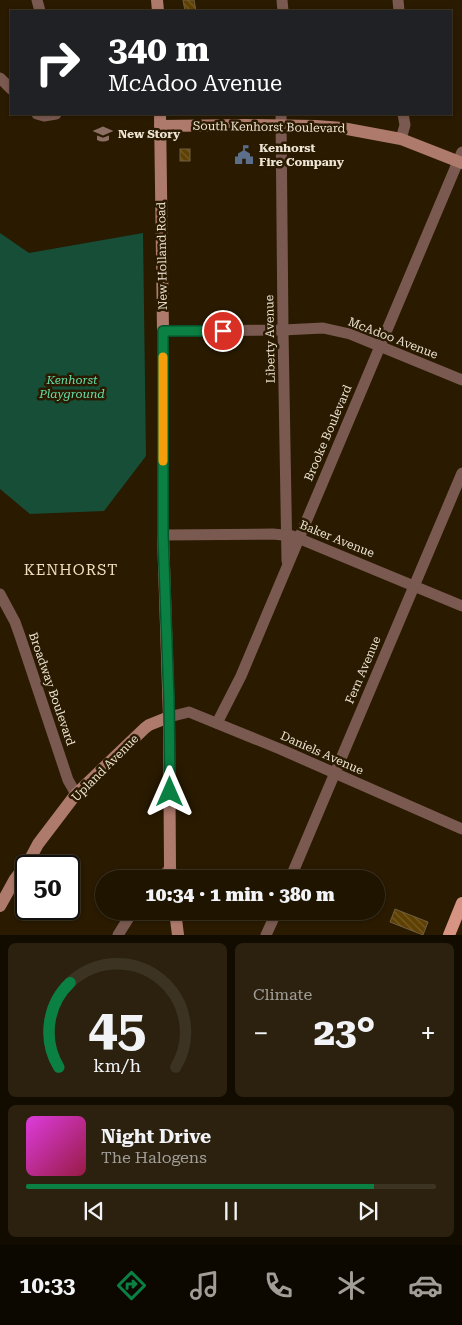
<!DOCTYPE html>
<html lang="en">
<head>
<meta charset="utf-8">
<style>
	:root { --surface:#1f1400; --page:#2c210f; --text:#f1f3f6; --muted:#a19e99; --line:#3c3322; --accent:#0b8043 }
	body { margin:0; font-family:"Roboto Serif",serif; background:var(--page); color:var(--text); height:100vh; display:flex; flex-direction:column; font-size:19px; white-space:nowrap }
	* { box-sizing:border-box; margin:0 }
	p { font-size:16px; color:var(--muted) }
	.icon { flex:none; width:28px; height:28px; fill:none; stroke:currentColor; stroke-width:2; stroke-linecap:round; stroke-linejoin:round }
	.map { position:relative; height:935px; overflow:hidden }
	.panel { display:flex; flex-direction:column; gap:8px; padding:8px; background:#110b00; flex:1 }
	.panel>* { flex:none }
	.hud { position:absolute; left:10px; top:10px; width:442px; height:105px; border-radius:0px; box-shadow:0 1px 4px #0004,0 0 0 1px var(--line); background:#202124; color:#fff; overflow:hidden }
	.speed { position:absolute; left:15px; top:855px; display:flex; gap:10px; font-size:25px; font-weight:700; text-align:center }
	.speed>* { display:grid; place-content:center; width:65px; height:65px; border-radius:50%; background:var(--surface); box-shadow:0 1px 4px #0004,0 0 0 1px var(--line); line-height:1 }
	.speed .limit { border:2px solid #111; border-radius:8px; background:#fff; color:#111 }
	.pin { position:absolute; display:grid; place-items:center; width:42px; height:42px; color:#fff; margin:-21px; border:2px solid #fff; border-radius:50%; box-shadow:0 1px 5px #0007 }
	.me { position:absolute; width:55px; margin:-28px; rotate:0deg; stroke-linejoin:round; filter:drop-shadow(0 0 4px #0008) }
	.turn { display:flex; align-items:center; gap:18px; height:105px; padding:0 15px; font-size:22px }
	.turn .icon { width:65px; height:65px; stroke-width:2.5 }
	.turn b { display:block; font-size:35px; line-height:42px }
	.big { font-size:38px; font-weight:800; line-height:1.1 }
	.panel .card { flex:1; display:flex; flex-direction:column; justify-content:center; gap:8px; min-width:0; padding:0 18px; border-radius:8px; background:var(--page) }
	.panel .dial { align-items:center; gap:0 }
	.dial svg { height:130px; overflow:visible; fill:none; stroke:var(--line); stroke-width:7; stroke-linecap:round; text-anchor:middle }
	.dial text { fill:var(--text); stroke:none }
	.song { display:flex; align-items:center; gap:15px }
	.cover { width:60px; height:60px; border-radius:8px; background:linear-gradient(135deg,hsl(300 70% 55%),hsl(340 70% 35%)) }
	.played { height:5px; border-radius:2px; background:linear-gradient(90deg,var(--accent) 85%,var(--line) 85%) }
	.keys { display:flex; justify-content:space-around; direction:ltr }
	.heat { display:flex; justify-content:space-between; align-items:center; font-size:28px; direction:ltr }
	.panel .tiles { flex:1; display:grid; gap:8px; grid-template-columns:1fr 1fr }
	.card:last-child { grid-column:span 2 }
	.trip { position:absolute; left:95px; top:870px; width:290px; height:50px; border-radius:25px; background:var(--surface); box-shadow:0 1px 4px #0004,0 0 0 1px var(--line); font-weight:800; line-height:50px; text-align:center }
	.tab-bar { display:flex; height:80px; justify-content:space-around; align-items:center; background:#0c0800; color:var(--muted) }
	.tab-bar .icon { width:35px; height:35px }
	.tab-bar .active { color:var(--accent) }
	.tab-bar b { font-size:22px; color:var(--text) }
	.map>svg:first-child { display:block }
	.green { fill:#164e37 }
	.building { fill:url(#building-back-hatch); stroke:#705e42 }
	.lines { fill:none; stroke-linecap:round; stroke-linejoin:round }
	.street { stroke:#795950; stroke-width:11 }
	.secondary { stroke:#ae7a6c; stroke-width:12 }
	.primary { stroke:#d79482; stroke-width:12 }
	.route-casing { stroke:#07532c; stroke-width:12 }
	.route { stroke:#0b8043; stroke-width:9 }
	.slow { stroke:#f59e0b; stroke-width:9 }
	.labels { text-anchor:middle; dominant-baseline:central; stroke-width:5; stroke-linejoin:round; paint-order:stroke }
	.street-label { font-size:12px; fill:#eee4d4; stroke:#291a00 }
	.poi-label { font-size:12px; font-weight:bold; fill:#eee4d4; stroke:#291a00; text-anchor:start }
	.park-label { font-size:12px; font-style:italic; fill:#66deab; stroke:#291a00 }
	.quarter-label { font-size:15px; letter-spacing:1px; fill:#f2dfbf; stroke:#291a00 }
</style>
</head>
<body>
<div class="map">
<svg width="462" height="935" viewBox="0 0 462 935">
	<defs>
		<pattern id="building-back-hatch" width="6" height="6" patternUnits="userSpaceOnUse" patternTransform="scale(1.25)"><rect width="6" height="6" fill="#5d4002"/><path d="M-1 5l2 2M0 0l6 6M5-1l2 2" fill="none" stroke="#755b26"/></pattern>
	</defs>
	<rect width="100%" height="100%" fill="#291a00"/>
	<path class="green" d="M 0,233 L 29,253 L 143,233 L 146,456 L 104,511 L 30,514 L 0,489 Z"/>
	<g class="building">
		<path d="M 183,0 L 194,0 L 196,11 L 185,11 Z"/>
		<rect x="180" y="149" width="10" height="12"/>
		<path d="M 395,909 L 428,922 L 423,935 L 390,922 Z"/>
	</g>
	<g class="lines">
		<g class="street">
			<path d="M 37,0 L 40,11"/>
			<path d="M 282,0 L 283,11"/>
			<path d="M 398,0 L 399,11"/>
			<path d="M 0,78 L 11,89"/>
			<path d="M 37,114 L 44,116 L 56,114"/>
			<path d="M 281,114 L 283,330 L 287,561"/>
			<path d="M 401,139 L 405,125 L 403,114"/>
			<path d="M 163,331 L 283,330 L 323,328 L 350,334 L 462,380"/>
			<path d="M 163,535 L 273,534 L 293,536 L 462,606"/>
			<path d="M 0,594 L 15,622 L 20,636 L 68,780 L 76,794"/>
			<path d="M 169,717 L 189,712 L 280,749 L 462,829"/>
			<path d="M 217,723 L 241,676 L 462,152"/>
			<path d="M 160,879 L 170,868"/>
			<path d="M 290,879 L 462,473"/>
			<path d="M 118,935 L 133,911"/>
			<path d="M 266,935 L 277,911"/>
		</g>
		<g class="secondary">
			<path d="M 157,0 L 158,11"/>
			<path d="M 160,114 L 163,331 L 163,535 L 169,717 L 170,868 L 172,879"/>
			<path d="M 160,126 L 246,125 L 316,126 L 342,128 L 401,139 L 462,163"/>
			<path d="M 0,906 L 15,879 L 30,859 L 38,844 L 76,794 L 145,728 L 149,725 L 169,717"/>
			<path d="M 175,911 L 178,935"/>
		</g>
		<path class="primary" d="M 449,935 L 462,903"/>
	</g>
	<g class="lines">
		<g class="route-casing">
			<path id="route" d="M 170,792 L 169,700 L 163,535 L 163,331 L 223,331"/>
		</g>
		<use href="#route" class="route"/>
		<path class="slow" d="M 163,357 L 163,461"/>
	</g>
	<defs>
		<g id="school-bare" transform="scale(1.5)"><path d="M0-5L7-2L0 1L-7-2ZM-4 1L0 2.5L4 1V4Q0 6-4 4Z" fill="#8d6e63" stroke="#291a00" stroke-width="2.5" paint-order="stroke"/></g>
		<g id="civic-bare" transform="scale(1.5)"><path d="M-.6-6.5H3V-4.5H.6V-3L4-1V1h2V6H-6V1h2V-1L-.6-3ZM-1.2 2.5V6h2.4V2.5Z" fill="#5c6f8a" stroke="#291a00" stroke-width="2.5" paint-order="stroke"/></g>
	</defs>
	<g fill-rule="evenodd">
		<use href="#school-bare" x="103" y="134"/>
		<use href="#civic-bare" x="244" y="155"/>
	</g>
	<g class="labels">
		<g class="street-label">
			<text transform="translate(269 127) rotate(1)">South Kenhorst Boulevard</text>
			<text transform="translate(162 256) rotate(-91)">New Holland Road</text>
			<text transform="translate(393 338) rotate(21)">McAdoo Avenue</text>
			<text transform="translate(270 339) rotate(-91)">Liberty Avenue</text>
			<text transform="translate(328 433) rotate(-67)">Brooke Boulevard</text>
			<text transform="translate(337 539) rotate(22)">Baker Avenue</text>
			<text transform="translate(363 670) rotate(-67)">Fern Avenue</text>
			<text transform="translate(52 689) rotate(71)">Broadway Boulevard</text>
			<text transform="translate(322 753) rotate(24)">Daniels Avenue</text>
			<text transform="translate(105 768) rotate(-45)">Upland Avenue</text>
		</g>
		<g class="poi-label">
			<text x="118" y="134">New Story</text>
			<text x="259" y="148">Kenhorst<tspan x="259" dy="14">Fire Company</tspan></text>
		</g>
		<g class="park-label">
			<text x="72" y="380">Kenhorst<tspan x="72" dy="14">Playground</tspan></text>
		</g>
		<g class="quarter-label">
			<text x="71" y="570">KENHORST</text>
		</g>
	</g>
</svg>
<div class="speed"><div class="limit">50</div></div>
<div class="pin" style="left:223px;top:331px;background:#d93025"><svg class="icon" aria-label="arrive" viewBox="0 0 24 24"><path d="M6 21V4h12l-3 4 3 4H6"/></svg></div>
<svg class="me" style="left:170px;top:792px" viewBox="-20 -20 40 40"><path d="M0-17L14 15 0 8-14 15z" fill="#0b8043" stroke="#fff" stroke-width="4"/></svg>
<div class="trip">10:34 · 1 min · 380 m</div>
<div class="hud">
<div class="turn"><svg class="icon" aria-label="right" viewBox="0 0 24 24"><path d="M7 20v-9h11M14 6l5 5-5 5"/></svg><div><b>340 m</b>McAdoo Avenue</div></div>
</div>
</div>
<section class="panel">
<div class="tiles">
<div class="card dial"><svg viewBox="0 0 100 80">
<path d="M14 69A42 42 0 1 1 86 69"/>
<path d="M14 69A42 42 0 0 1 21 17" stroke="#0b8043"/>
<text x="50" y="56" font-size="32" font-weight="700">45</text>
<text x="50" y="72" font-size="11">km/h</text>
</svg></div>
<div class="card"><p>Climate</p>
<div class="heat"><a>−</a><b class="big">23°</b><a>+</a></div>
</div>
<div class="card">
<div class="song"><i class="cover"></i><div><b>Night Drive</b><p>The Halogens</p></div></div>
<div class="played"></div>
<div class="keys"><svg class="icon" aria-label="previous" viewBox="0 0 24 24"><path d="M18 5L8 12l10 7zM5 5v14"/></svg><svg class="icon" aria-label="pause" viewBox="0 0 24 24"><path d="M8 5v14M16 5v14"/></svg><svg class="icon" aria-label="next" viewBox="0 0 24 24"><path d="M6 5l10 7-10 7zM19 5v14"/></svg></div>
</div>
</div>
</section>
<nav class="tab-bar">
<b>10:33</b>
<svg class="icon active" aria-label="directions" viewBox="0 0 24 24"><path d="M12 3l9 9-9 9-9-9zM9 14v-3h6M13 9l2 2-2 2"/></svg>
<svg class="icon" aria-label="music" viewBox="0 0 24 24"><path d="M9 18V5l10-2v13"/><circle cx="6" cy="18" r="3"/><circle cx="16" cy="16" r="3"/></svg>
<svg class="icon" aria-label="phone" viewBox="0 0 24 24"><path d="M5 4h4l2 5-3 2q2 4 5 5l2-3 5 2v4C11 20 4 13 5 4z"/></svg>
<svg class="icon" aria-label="climate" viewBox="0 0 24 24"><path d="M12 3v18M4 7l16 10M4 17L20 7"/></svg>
<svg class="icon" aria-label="car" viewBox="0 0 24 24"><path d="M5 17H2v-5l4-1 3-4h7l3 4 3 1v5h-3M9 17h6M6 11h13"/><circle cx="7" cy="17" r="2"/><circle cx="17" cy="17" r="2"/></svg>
</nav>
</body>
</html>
